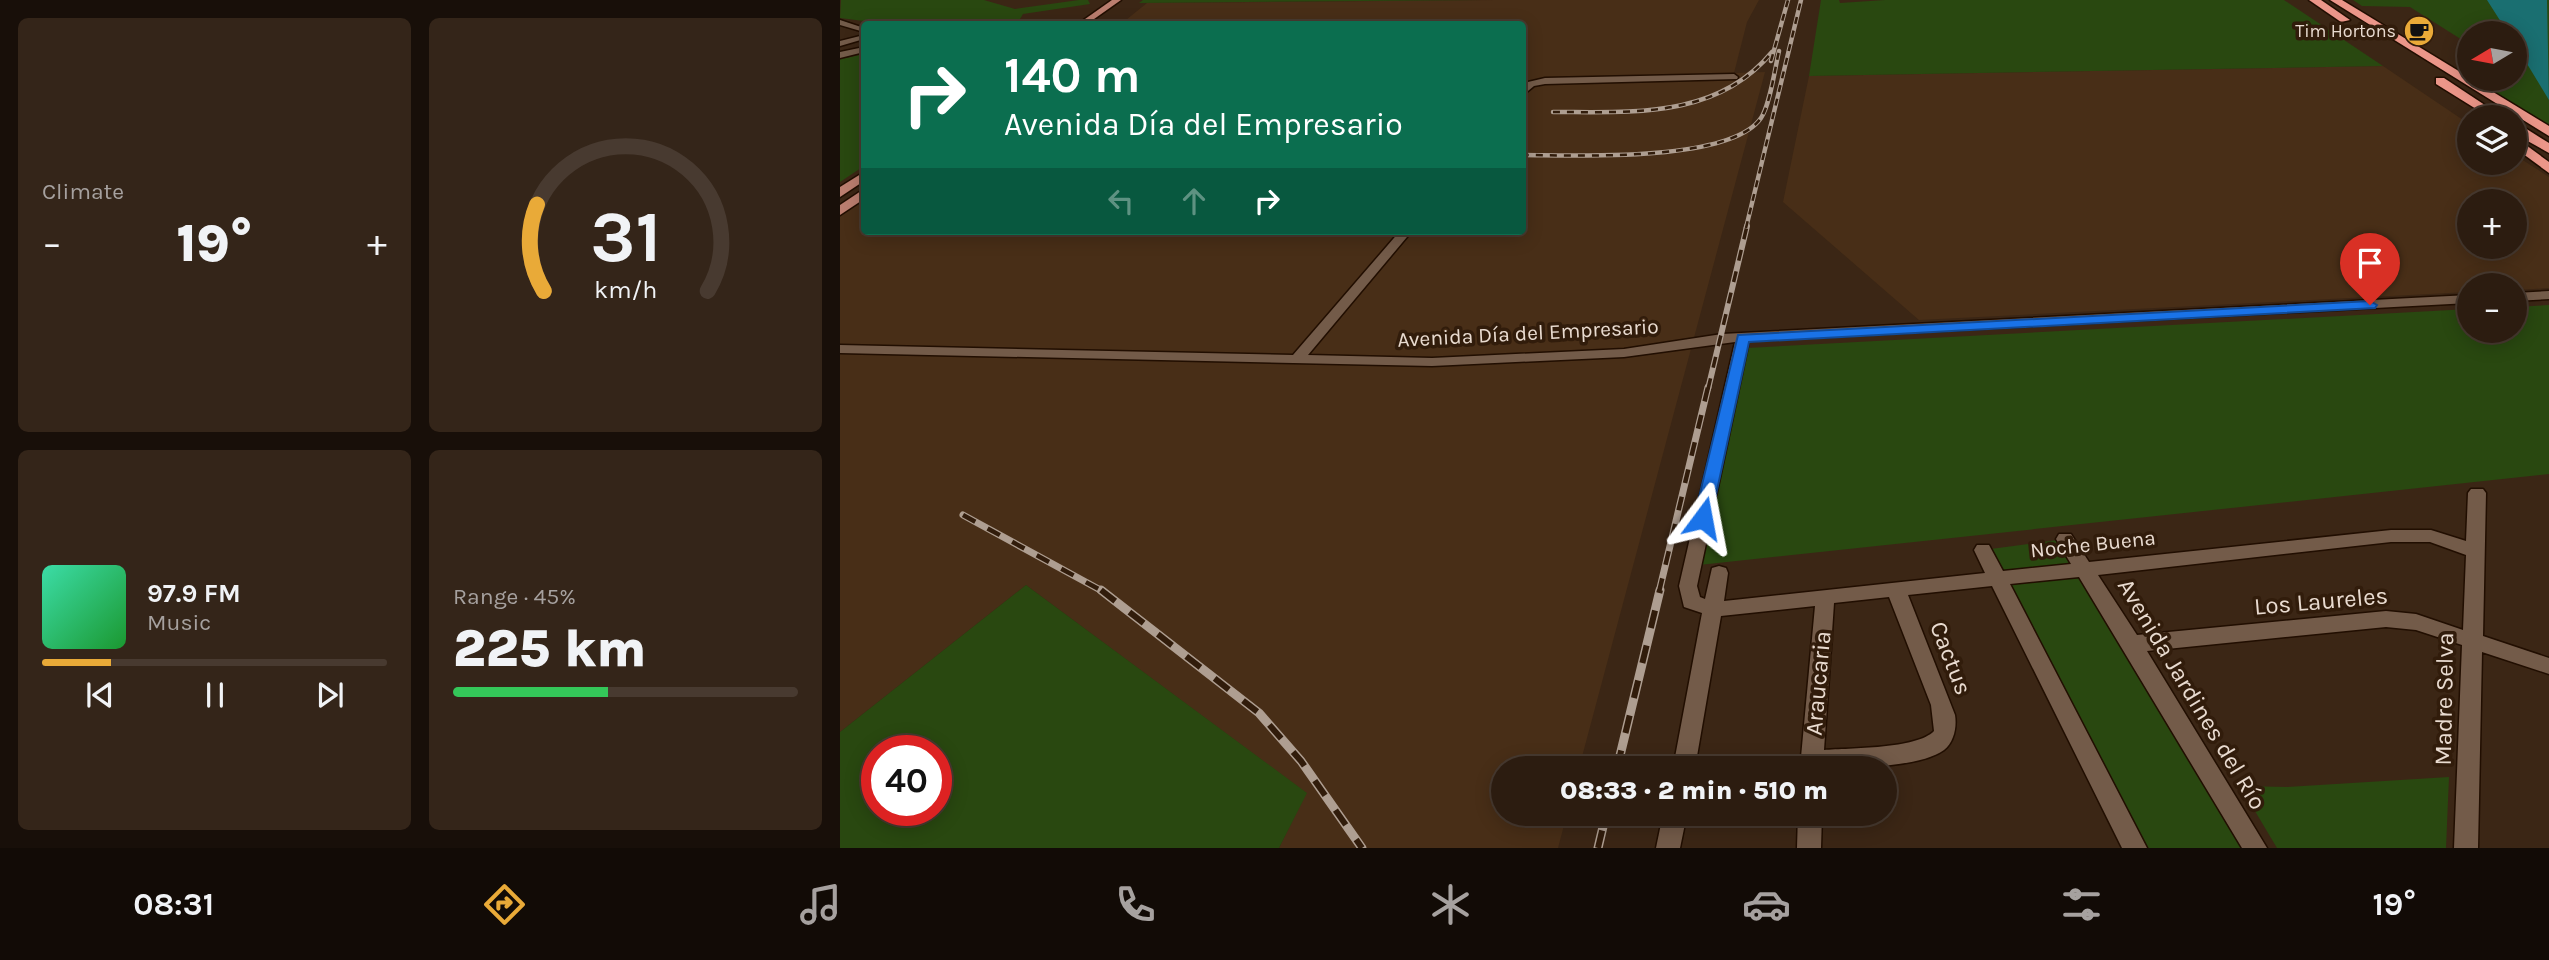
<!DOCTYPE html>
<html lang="en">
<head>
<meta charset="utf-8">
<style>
	:root { --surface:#2c1c10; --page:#342519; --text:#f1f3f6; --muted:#a6a19f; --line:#483a30; --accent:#e9aa38 }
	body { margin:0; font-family:Karla,sans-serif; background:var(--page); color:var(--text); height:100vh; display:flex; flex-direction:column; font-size:26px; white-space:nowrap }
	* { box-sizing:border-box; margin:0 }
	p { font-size:23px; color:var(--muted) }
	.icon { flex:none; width:38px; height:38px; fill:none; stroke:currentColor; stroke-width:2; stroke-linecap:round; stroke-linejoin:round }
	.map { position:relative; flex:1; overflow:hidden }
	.details { display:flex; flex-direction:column; gap:18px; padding:18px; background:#180f09; width:840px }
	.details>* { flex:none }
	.top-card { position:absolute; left:21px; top:21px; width:665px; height:214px; border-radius:7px; box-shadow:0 4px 18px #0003,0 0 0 2px var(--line); background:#0b6e4f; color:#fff; overflow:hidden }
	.needle { width:46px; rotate:260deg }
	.controls { position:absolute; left:1617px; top:21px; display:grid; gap:14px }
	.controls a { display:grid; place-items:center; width:70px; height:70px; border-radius:50%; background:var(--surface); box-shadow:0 4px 18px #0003,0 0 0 2px var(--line); font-size:35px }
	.speed { position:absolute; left:21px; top:735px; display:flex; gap:14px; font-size:35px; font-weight:700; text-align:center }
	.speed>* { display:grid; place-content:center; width:91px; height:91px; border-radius:50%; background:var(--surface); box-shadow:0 4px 18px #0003,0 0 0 2px var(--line); line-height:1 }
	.speed .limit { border:10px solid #d22; background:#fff; color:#111 }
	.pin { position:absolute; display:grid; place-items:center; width:60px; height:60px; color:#fff; margin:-72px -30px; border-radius:50% 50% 50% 0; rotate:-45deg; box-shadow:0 0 7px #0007 }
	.pin .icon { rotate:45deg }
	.me { position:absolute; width:77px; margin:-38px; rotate:13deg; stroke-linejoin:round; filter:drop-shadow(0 0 5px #0008) }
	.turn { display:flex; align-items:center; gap:24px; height:147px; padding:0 28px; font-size:32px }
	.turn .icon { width:91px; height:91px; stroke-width:2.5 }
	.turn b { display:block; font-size:49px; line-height:60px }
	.lanes { display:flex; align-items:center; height:66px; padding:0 28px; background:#0003; justify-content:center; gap:35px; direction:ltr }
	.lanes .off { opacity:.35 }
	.big { font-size:52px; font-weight:800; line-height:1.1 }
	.details .widget { flex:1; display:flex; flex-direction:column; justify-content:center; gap:10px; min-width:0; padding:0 24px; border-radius:10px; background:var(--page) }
	.details .dial { align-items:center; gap:0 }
	.dial svg { height:182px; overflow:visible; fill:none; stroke:var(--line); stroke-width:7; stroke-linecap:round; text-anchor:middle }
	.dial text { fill:var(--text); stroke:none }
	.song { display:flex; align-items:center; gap:21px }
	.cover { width:84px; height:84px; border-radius:10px; background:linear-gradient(135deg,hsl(160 70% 55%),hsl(130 70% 35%)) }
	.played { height:7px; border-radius:4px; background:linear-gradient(90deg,var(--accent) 20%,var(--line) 20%) }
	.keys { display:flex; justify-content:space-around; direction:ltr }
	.heat { display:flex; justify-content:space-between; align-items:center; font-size:38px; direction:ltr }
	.charge { height:10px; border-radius:5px; background:linear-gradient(90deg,#34c759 45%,var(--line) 0) }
	.details .tiles { flex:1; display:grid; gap:18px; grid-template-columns:repeat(2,1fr) }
	.trip { position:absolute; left:651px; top:756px; width:406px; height:70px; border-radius:35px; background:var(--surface); box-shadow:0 4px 18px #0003,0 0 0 2px var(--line); font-weight:800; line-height:70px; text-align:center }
	.menu { display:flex; height:112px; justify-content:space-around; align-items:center; background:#120b06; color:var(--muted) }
	.menu .icon { width:49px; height:49px }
	.menu .active { color:var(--accent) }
	.menu b { font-size:32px; color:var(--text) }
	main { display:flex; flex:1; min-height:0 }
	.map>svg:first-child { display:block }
	.built { fill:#482e17; fill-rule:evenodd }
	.green { fill:#294810; fill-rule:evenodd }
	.water { fill:#1a6f71 }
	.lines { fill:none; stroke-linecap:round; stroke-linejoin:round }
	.minor-casing { stroke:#210e01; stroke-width:3 }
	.major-casing { stroke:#210e01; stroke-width:3 }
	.highway-casing { stroke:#210e01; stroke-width:3 }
	.minor { fill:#735b49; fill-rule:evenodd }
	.major { fill:#bb7e6f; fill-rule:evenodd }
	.highway { fill:#eb9689; fill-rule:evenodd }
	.rail-far3-casing { stroke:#ae9e91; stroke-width:4.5 }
	.rail-far2-casing { stroke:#ae9e91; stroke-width:6 }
	.rail-far1-casing { stroke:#ae9e91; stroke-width:7 }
	.rail-casing { stroke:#ae9e91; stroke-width:9 }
	.rail-far3 { stroke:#311c0b; stroke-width:2.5; stroke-dasharray:7; stroke-linecap:butt }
	.rail-far2 { stroke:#311c0b; stroke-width:3.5; stroke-dasharray:11; stroke-linecap:butt }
	.rail-far1 { stroke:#311c0b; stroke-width:4.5; stroke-dasharray:14; stroke-linecap:butt }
	.rail { stroke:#311c0b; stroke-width:6; stroke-dasharray:18; stroke-linecap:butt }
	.route { fill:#1a73e8; stroke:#114b97; stroke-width:2 }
	.labels { text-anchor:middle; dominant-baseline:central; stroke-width:7; stroke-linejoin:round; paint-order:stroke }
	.far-poi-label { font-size:18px; fill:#e9dbd0; stroke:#311c0b; text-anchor:end }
	.street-label { font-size:21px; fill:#e9dbd0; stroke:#311c0b }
	.near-street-label { font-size:24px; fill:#e9dbd0; stroke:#311c0b }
</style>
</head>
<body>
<main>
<section class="details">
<div class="tiles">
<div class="widget"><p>Climate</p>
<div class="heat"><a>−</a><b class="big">19°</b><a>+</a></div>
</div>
<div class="widget dial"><svg viewBox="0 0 100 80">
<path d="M14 69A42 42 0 1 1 86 69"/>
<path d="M14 69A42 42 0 0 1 11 31" stroke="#e9aa38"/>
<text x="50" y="56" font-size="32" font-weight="700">31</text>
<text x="50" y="72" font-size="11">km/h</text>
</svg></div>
<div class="widget">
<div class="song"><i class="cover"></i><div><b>97.9 FM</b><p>Music</p></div></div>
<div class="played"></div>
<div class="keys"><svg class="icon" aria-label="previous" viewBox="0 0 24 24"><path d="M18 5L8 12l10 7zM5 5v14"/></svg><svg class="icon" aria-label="pause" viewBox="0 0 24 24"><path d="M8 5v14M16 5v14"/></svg><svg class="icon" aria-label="next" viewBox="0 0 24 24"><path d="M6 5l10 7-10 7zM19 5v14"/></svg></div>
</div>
<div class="widget"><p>Range · 45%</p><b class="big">225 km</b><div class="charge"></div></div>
</div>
</section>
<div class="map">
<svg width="1709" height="848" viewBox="0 0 1709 848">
	<rect width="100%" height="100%" fill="#3b2615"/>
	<g class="built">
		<path d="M 657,0 L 919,0 L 907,22 L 894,73 L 925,72 L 739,768 L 663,768 L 663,814 L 727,814 L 718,848 L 439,848 L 466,793 L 186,585 L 0,732 L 0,214 L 24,198 L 24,231 L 682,231 L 682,24 L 281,24 L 307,3 Z"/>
		<path d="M 1543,66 L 1629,124 L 1629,163 L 1675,163 L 1675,155 L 1709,177 L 1709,288 L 1675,290 L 1675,285 L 1629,285 L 1629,292 L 1079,320 L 943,202 L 969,76 ZM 1629,201 L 1675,201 L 1675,247 L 1629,247 Z"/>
	</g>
	<g class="green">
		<path d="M 1,0 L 144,0 L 175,9 L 239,0 L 248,0 L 250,4 L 183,14 L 177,24 L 47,24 L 0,18 Z"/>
		<path d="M 303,0 L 641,0 L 299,3 Z"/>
		<path d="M 981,0 L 999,0 L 1000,3 L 1045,0 L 1444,0 L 1543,66 L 969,76 Z"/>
		<path d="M 1513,0 L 1709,0 L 1709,125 L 1648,88 L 1638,79 L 1675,79 L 1675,33 L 1629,33 L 1629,58 L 1627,43 L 1570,7 L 1522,6 Z"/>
		<path d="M 9,52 L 6,58 L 24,54 L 24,166 L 0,182 L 0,53 Z"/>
		<path d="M 1709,305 L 1709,474 L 859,565 L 907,348 L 1629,309 L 1629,331 L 1675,331 L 1675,307 Z"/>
		<path d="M 1225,539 L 1415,848 L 1295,848 L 1143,550 Z"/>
		<path d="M 186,585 L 467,793 L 439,848 L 0,848 L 0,732 ZM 37,751 L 96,751 L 96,810 L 37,810 Z"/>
		<path d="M 1609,777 L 1606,848 L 1437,848 L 1400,786 L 1447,787 Z"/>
	</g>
	<path class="water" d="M 1647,0 L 1707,0 L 1709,100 L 1675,44 L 1675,33 L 1668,33 Z"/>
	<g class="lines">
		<g class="minor-casing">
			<g id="minor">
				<path d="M 0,20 L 24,28 L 24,32 L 0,25 Z"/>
				<path d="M 24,35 L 24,39 L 0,46 L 0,41 Z"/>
				<path d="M 24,47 L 24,52 L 0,58 L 0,52 Z"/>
				<path d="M 894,74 L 898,77 L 897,79 L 705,84 L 694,86 L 682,96 L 682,87 L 688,82 L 705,78 Z"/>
				<path d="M 560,231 L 572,231 L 468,355 L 592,358 L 784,349 L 882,334 L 1629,295 L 1629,303 L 909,341 L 857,586 L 860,597 L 865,599 L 872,568 L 879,566 L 886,568 L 888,573 L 884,601 L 1145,573 L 1134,550 L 1137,545 L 1149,545 L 1163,571 L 1231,564 L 1216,539 L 1219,534 L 1231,534 L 1249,562 L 1551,530 L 1591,530 L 1626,541 L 1628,493 L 1631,489 L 1643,489 L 1646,493 L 1643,636 L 1709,658 L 1709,674 L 1642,652 L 1638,848 L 1614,848 L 1622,645 L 1576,630 L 1546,627 L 1307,651 L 1427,848 L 1402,848 L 1239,577 L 1170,584 L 1307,848 L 1282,848 L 1152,586 L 1068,595 L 1115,715 C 1117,727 1114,742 1104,750 C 1077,770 994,768 960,768 L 975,606 L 881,616 L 855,768 L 833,768 L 862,613 L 844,607 L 839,586 L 895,342 L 784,357 L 592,366 L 0,353 L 0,345 L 453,355 ZM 1551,542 L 1590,542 L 1626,555 L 1623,630 L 1576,614 L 1546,611 L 1297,635 L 1258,575 ZM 1049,597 L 1091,705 L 1094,731 C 1077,749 1009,748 984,750 L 994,603 Z"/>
				<path d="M 1709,291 L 1709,299 L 1675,301 L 1675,293 Z"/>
				<path d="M 823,814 L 847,814 L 840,848 L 816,848 Z"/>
				<path d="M 958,814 L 982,814 L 981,848 L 957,848 Z"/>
			</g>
		</g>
		<g class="major-casing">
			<g id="major">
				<path d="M 272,0 L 281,0 L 247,24 L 238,24 Z"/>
				<path d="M 24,172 L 24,181 L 0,197 L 0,187 Z"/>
				<path d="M 24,189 L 24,199 L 0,215 L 0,205 Z"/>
			</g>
		</g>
		<g class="highway-casing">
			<g id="highway">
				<path d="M 1469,0 L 1481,0 L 1510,20 L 1501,22 Z"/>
				<path d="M 1490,0 L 1502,0 L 1709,126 L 1709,136 Z"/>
				<path d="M 1596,78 L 1604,78 L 1663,117 L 1649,117 L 1596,84 Z"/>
				<path d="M 1675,128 L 1685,128 L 1709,143 L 1709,153 L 1675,134 Z"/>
				<path d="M 1675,137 L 1709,162 L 1709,173 L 1675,148 Z"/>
			</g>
		</g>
		<use href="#minor" class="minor"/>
		<use href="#major" class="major"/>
		<use href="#highway" class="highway"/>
		<g class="rail-far3-casing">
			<g id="rail-far3">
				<path d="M 931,61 L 948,0"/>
				<path d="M 713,112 C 792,112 877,119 932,52"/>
				<path d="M 682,155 C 733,155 890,163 921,118 C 930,105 935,68 939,51"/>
				<path d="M 906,228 L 961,0"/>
			</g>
		</g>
		<g class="rail-far2-casing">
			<path id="rail-far2" d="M 868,389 L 907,226"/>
		</g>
		<g class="rail-far1-casing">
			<g id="rail-far1">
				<path d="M 123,515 L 264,592"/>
				<path d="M 819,592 L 868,387"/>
			</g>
		</g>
		<g class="rail-casing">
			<g id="rail">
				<path d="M 261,590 L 419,713 L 461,761 L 522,848"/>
				<path d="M 777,768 L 820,590"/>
				<path d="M 758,848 L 766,814"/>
			</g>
		</g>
		<use href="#rail-far3" class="rail-far3"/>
		<use href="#rail-far2" class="rail-far2"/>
		<use href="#rail-far1" class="rail-far1"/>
		<use href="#rail" class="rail"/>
	</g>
	<path class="route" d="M 1530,301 L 1537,305 L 1535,308 L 909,342 L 871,518 L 863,524 L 854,518 L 898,335 Z"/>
	<defs>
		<g id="cafe-disc" transform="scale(1.575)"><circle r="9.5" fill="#e9aa38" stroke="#311c0b"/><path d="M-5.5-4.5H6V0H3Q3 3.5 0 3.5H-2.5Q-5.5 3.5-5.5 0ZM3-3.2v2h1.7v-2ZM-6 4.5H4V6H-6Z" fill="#111"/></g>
	</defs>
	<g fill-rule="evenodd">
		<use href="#cafe-disc" x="1579" y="31"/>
	</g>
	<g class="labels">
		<g class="far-poi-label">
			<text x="1556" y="31">Tim Hortons</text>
		</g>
		<g class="street-label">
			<text transform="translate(688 333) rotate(-3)">Avenida Día del Empresario</text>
			<text transform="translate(1253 544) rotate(-6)">Noche Buena</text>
		</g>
		<g class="near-street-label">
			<text transform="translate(1481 601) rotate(-5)">Los Laureles</text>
			<text transform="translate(1111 658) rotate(69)">Cactus</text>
			<text transform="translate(978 683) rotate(-85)">Araucaria</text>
			<text transform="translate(1352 694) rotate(59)">Avenida Jardines del Río</text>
			<text transform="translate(1604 699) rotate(-89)">Madre Selva</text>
		</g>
	</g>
</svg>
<div class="controls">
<a><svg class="needle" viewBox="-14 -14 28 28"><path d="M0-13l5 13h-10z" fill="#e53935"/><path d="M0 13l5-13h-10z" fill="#a6a19f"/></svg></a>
<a><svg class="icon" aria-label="layers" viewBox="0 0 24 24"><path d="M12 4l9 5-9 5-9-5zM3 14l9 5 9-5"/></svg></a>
<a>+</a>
<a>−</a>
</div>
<div class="speed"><div class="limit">40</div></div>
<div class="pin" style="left:1530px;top:305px;background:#d93025"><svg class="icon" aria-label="arrive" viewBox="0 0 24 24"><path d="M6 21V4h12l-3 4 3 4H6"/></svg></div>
<svg class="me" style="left:863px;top:518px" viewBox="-20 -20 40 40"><path d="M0-17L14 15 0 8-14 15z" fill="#1a73e8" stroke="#fff" stroke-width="4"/></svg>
<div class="trip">08:33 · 2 min · 510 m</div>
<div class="top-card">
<div class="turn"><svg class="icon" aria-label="right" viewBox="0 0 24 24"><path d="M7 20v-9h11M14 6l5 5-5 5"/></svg><div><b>140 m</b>Avenida Día del Empresario</div></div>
<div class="lanes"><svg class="icon off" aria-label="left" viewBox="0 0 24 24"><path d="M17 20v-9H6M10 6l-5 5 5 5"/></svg><svg class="icon off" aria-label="ahead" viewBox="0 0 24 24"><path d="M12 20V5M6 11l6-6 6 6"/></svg><svg class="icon" aria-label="right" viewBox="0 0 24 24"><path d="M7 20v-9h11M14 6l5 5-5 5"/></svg></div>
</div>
</div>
</main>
<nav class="menu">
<b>08:31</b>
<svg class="icon active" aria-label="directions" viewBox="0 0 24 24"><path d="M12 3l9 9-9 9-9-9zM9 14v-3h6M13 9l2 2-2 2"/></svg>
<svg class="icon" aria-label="music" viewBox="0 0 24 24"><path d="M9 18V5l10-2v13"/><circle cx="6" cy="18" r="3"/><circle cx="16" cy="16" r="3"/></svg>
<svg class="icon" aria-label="phone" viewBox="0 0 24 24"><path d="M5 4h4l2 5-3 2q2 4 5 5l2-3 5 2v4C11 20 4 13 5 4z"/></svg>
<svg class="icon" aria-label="climate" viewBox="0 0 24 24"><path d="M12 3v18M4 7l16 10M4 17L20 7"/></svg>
<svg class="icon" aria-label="car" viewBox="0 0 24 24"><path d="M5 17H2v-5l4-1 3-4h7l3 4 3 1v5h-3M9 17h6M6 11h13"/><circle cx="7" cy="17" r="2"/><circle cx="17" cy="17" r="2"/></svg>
<svg class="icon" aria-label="filters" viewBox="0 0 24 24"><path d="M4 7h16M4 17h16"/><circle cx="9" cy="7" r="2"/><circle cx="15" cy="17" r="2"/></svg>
<b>19°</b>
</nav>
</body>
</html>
